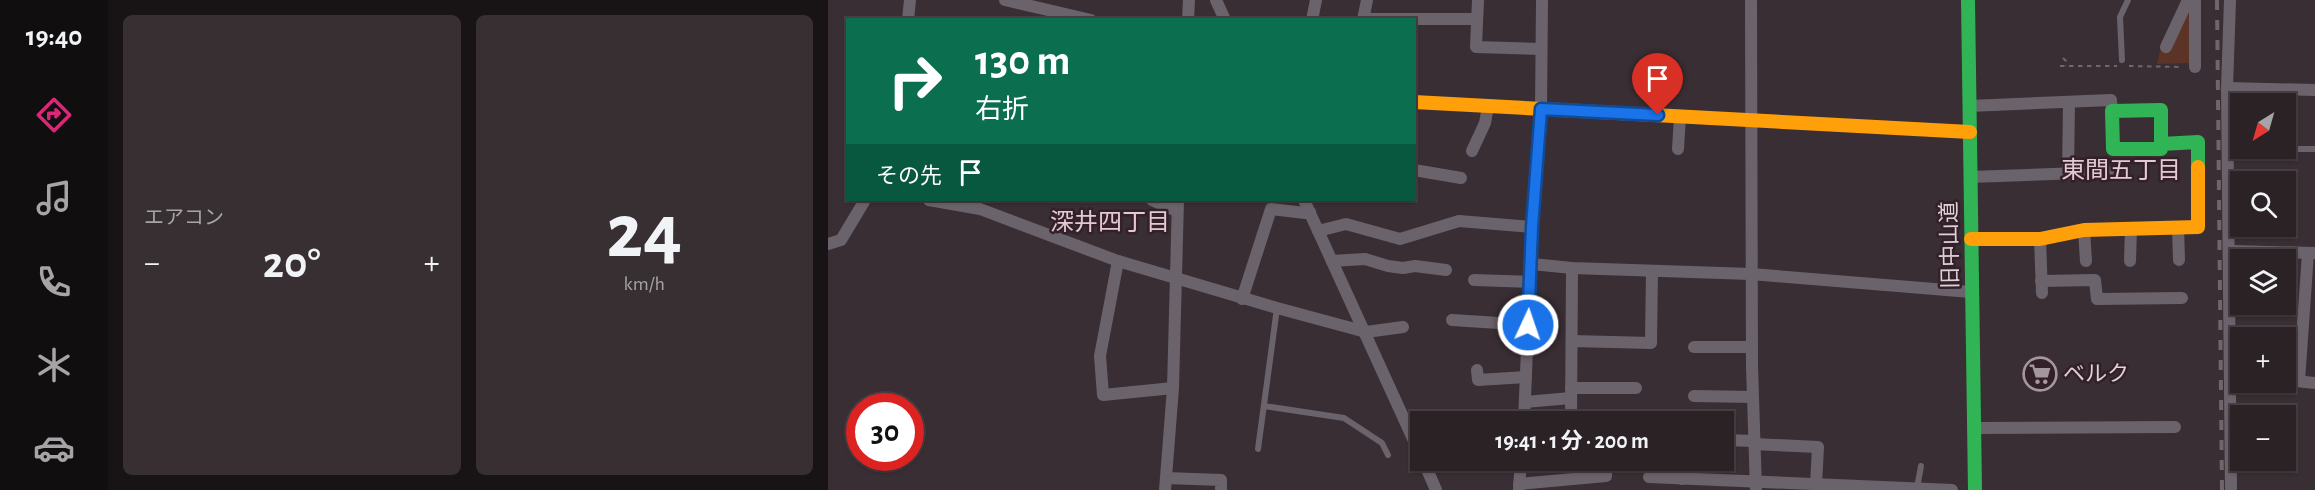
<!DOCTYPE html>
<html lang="ja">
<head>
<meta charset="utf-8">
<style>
	:root { --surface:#2b2226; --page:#372f32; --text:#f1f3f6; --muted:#a6a4a7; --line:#473f43; --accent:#db2777 }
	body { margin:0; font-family:"Alegreya Sans","Noto Sans JP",sans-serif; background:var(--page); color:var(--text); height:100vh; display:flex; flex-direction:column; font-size:22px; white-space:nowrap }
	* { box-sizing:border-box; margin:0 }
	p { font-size:20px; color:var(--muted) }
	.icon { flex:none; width:33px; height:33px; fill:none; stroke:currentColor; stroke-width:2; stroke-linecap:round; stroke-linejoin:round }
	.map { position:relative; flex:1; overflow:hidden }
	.side { display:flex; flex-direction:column; gap:15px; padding:15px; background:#181315; width:720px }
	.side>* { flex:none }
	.banner { position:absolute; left:18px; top:18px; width:570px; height:183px; border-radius:0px; box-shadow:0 2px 4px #0004,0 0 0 2px var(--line); background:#0b6e4f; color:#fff; overflow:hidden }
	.needle { width:39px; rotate:217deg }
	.fabs { position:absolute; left:1402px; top:93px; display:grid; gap:12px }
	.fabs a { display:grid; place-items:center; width:66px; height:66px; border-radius:0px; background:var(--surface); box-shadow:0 2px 4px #0004,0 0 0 2px var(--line); font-size:30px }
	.speed { position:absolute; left:18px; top:393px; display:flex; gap:12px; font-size:30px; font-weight:700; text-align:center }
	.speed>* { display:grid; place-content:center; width:78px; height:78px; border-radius:50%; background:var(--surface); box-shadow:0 2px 4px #0004,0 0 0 2px var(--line); line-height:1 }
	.speed .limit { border:9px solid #d22; background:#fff; color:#111 }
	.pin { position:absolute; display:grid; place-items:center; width:51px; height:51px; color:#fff; margin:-62px -26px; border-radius:50% 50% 50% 0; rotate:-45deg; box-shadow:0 0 6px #0007 }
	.pin .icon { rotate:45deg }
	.me { position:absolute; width:66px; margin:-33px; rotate:3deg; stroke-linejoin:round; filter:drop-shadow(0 0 4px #0008) }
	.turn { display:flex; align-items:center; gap:21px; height:126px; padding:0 30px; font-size:27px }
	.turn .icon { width:78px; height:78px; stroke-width:2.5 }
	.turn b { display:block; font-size:42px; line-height:51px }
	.then { display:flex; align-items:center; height:57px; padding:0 30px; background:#0003; gap:12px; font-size:22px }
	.big { font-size:45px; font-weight:700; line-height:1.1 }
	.side .card { flex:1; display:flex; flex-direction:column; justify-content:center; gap:9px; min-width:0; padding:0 21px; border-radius:9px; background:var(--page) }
	.side .dial { align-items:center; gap:0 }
	.dial b { font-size:78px; line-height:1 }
	.heat { display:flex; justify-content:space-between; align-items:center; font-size:33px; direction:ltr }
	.side .tiles { flex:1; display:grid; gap:15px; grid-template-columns:repeat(2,1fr) }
	.trip { position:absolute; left:582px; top:411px; width:324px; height:60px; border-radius:0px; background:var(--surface); box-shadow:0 2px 4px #0004,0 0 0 2px var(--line); font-weight:700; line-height:60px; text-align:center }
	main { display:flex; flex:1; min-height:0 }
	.tab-bar { display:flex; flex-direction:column; width:108px; justify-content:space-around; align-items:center; background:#110e0f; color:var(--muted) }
	.tab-bar .icon { width:42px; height:42px }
	.tab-bar .selected { color:var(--accent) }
	.tab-bar b { font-size:27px; color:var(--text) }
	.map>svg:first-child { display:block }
	.green { fill:#5b3427 }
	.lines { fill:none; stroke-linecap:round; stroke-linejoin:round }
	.path { stroke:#6f676d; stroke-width:2; stroke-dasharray:4.5 4.5; stroke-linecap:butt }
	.lane { stroke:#6b636b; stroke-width:6 }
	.street { stroke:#6b636b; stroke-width:12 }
	.fast { stroke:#30b455; stroke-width:14 }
	.slow { stroke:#ff9f0a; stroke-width:14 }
	.rail { stroke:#6f666c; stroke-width:4; stroke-dasharray:10 10; stroke-linecap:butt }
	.route-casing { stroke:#114b97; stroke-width:15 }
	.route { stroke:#1a73e8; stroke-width:10 }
	.labels { text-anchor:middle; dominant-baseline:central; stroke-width:5; stroke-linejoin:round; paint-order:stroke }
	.street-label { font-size:22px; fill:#ddd0d6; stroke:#332029 }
	.poi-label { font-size:22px; fill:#ddd0d6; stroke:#332029; text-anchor:start }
	.neighbourhood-label { font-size:24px; fill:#e3c9d4; stroke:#332029 }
</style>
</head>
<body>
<main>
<nav class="tab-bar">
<b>19:40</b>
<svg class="icon selected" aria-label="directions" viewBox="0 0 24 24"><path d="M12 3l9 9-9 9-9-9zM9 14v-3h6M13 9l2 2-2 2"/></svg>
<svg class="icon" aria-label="music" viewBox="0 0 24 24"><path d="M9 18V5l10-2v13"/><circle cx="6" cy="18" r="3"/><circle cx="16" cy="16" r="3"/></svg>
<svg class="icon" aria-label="phone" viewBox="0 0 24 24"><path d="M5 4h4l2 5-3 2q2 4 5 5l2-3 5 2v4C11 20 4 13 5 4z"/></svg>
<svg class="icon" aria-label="climate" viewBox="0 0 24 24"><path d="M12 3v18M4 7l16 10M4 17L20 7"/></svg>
<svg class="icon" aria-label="car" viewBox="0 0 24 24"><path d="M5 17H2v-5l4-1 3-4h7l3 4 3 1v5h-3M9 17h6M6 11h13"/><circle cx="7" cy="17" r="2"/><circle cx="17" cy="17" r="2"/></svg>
</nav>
<section class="side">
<div class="tiles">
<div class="card"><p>エアコン</p>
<div class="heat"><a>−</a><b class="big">20°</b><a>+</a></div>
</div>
<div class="card dial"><b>24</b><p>km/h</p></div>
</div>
</section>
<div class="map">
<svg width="1487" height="490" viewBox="0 0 1487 490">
	<rect width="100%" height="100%" fill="#392e33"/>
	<path class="green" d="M 1363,1 L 1364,63 L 1329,64 L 1333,47 Z"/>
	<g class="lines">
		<g class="path">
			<path d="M 1235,58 L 1238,61 L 1238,66"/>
			<path d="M 1232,66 L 1289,66"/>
			<path d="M 1301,66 L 1355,67"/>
		</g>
		<g class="lane">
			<path d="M 1294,60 L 1292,17 L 1300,0"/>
			<path d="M 1401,149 L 1487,149"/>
			<path d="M 436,406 L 516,418 L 554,443 L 560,455"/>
			<path d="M 430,449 L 449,308"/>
			<path d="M 1089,488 L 1093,466"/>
		</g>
		<g class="street">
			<path d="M 177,0 L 263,20"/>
			<path d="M 388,0 L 397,20"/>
			<path d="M 650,0 L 648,47 L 713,49"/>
			<path d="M 923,0 L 924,366 L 928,490"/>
			<path d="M 1367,0 L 1367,67"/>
			<path d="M 1402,0 L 1399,88 L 1403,490"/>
			<path d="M 535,19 L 649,19"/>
			<path d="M 80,20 L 82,0"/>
			<path d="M 360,20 L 361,0"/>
			<path d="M 484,20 L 488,0"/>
			<path d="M 535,20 L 539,0"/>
			<path d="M 1338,47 L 1360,0"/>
			<path d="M 1399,88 L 1487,90"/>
			<path d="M 1141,106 L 1283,100 L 1284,111"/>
			<path d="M 850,149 L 852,116"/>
			<path d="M 644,151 L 657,123 L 660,106"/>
			<path d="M 586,170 L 633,178"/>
			<path d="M 1240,174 L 1241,102"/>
			<path d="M 1142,177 L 1280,172"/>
			<path d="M 101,200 L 152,209 L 290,261 L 449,308 L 538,332 L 575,327"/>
			<path d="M 324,200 L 349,211"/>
			<path d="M 476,200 L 592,454"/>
			<path d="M 1350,227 L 1351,260"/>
			<path d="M 1256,230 L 1258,261"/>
			<path d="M 490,231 L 518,224 L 572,239 L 631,221 L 704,227"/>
			<path d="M 1212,239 L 1214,293"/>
			<path d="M 0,244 L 13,240 L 37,200"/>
			<path d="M 1401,251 L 1486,253"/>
			<path d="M 290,261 L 272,356 L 275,395 L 345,388"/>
			<path d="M 504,261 L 537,259 L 560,266 L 575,268 L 587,266 L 618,270"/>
			<path d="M 1302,261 L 1303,229"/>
			<path d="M 704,264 L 744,268 L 923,274 L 1143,292"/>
			<path d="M 646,280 L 703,282"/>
			<path d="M 1213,281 L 1267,280 L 1269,299 L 1354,298"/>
			<path d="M 414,299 L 443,209 L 477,213 L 482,212"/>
			<path d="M 624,320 L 701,325"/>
			<path d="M 744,341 L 823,343 L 824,271"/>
			<path d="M 866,347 L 924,347"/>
			<path d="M 649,370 L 650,380 L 698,377"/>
			<path d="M 1458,380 L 1487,383"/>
			<path d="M 1471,381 L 1480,253"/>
			<path d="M 743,388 L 808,388"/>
			<path d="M 866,396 L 925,397"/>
			<path d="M 697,402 L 743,398"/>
			<path d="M 696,422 L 704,227 L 713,109 L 714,0"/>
			<path d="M 743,422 L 744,268"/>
			<path d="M 1147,428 L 1347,427"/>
			<path d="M 896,440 L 926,441"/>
			<path d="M 926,444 L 990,447 L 988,485"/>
			<path d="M 595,460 L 608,490"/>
			<path d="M 821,477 L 1124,490"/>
			<path d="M 338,478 L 393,480 L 393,490"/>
			<path d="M 854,479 L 856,460"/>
			<path d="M 691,484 L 778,476 L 779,460"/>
			<path d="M 691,489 L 693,460"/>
			<path d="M 337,490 L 345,388 L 350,200"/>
		</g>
		<g class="fast">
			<path d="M 1140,0 L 1147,490"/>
			<path d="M 1333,144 L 1333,110 L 1284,111 L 1285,149 L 1333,149 L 1333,144 L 1370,142 L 1370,167"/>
		</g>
		<g class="slow">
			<path d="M 586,102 L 1142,132"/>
			<path d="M 1143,239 L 1212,239 L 1256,230 L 1370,227 L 1370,167"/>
		</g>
		<path class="rail" d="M 1389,0 L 1394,490"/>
	</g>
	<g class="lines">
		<g class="route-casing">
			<path id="route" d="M 700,325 L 704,227 L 713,109 L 830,115"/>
		</g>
		<use href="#route" class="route"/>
	</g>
	<defs>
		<g id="supermarket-ring" transform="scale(1.725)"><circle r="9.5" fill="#332029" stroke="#a4979d" stroke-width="1.5"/><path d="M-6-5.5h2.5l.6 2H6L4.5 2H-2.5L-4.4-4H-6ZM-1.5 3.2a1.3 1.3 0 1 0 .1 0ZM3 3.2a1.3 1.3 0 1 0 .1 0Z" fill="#a4979d"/></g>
	</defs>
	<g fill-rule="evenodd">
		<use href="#supermarket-ring" x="1212" y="374"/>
	</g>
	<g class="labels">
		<g class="street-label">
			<text transform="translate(1122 245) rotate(-91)">旧中山道</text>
		</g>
		<g class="poi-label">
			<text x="1235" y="374">ベルク</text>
		</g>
		<g class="neighbourhood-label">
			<text x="1293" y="171">東間五丁目</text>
			<text x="282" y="223">深井四丁目</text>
		</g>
	</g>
</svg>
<div class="fabs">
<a><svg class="needle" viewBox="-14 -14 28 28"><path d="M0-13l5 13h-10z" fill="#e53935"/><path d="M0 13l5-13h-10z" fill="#a6a4a7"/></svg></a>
<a><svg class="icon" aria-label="search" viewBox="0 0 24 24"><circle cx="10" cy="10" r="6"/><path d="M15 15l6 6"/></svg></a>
<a><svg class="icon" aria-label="layers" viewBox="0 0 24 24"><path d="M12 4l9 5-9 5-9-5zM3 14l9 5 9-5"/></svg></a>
<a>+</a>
<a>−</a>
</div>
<div class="speed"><div class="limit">30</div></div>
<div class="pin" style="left:830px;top:115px;background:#d93025"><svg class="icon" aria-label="arrive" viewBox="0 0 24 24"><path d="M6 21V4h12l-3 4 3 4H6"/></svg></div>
<svg class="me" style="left:700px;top:325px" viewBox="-20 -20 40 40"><circle r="17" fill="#1a73e8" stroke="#fff" stroke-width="3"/><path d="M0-11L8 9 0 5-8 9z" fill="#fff"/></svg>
<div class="trip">19:41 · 1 分 · 200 m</div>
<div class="banner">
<div class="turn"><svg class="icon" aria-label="right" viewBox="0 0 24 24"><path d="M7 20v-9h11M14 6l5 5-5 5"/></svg><div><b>130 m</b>右折</div></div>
<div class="then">その先<svg class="icon" aria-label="arrive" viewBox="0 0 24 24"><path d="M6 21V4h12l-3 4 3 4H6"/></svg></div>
</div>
</div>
</main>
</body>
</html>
